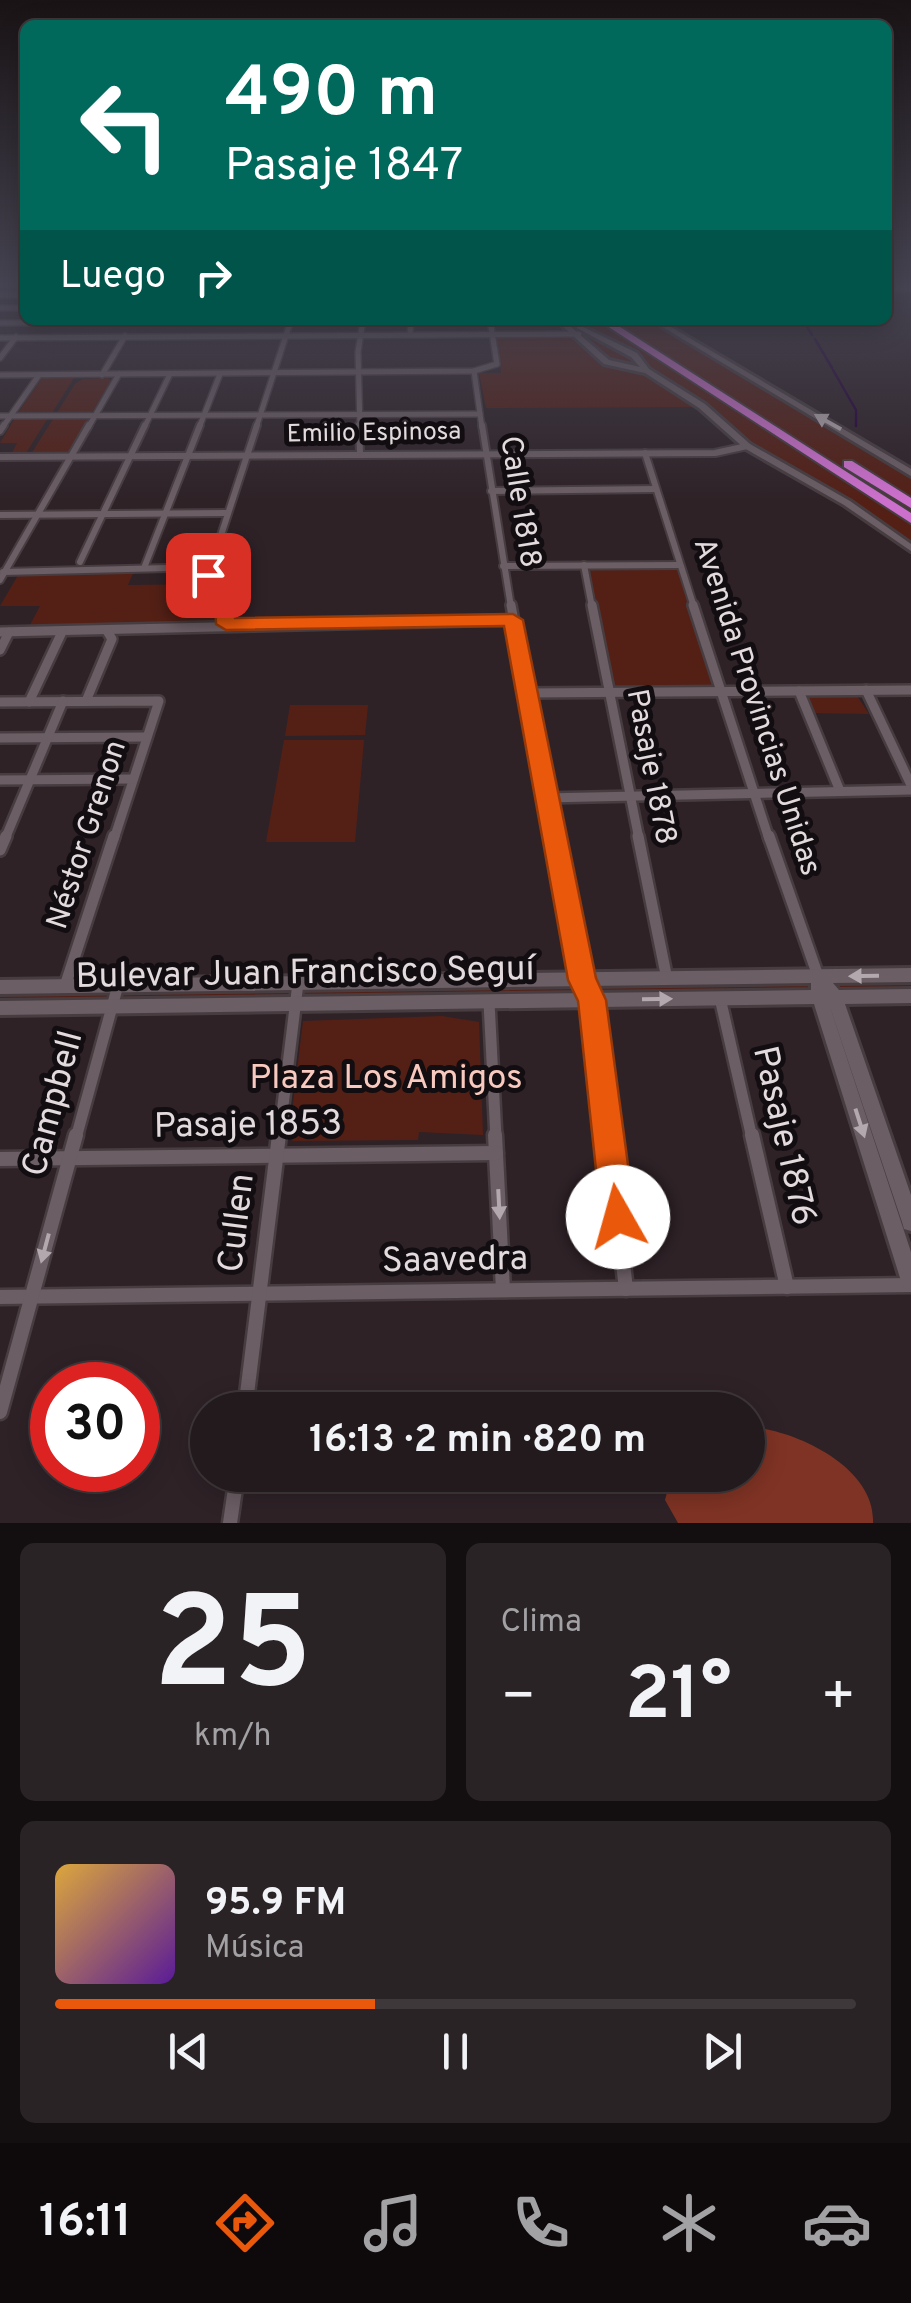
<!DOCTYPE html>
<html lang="es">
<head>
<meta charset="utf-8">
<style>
	:root { --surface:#221a1d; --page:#2a2326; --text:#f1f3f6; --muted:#a2a1a4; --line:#3f383b; --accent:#ea580c }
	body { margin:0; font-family:Overpass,sans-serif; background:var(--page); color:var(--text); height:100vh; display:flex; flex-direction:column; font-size:38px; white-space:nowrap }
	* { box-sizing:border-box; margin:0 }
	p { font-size:32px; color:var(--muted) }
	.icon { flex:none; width:55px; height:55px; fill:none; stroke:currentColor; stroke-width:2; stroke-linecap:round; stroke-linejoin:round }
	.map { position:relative; height:1523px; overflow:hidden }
	.panel { display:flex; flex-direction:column; gap:20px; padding:20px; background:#130e10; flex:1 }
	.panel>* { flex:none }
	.top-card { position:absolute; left:20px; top:20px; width:872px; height:305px; border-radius:15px; box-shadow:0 5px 25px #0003,0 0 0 2px var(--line); background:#00695c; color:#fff; overflow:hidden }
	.speed { position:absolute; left:30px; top:1362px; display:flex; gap:20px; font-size:50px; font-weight:700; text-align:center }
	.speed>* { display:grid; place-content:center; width:130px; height:130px; border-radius:50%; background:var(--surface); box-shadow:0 5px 25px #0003,0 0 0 2px var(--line); line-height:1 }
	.speed .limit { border:15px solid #d22; background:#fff; color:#111 }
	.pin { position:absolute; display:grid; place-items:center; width:85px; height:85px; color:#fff; margin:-42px; border-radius:20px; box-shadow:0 5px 15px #0006 }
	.me { position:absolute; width:110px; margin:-55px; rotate:353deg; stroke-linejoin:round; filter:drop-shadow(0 0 8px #0008) }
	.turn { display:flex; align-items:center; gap:35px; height:210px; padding:0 40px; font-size:45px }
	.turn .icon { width:130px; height:130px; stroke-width:2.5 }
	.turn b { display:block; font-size:70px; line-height:85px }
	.then { display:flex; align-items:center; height:95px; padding:0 40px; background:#0003; gap:20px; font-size:38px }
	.big { font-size:75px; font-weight:700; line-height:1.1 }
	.panel .card { flex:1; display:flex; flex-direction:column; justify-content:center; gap:15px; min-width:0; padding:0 35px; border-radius:15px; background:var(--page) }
	.panel .dial { align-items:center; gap:0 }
	.dial b { font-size:130px; line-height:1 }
	.song { display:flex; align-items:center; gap:30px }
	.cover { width:120px; height:120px; border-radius:15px; background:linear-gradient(135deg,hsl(40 70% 55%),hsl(270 70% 35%)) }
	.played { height:10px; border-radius:5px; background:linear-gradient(90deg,var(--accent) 40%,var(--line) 40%) }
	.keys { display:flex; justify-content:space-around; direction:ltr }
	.heat { display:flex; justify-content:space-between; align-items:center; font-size:55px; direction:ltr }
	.panel .tiles { flex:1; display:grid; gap:20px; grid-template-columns:1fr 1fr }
	.card:last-child { grid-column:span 2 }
	.trip { position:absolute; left:190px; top:1392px; width:575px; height:100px; border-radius:50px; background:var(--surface); box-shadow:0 5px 25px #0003,0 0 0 2px var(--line); font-weight:700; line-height:100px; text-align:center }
	.dock { display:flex; height:160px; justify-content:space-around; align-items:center; background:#0e0a0c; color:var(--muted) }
	.dock .icon { width:70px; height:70px }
	.dock .on { color:var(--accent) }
	.dock b { font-size:45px; color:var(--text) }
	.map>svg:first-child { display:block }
	.green { fill:#542016 }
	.forest { fill:#7f3324 }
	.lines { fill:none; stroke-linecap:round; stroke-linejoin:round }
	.stream { stroke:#24003d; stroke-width:2.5 }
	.minor-far4-casing { stroke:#473d41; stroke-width:8 }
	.minor-far3-casing { stroke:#473d41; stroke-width:10 }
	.minor-far2-casing { stroke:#473d41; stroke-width:14 }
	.minor-far1-casing { stroke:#473d41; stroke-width:16 }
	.minor-casing { stroke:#473d41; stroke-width:19 }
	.secondary-casing { stroke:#473d41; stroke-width:6 }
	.motorway-casing { stroke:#473d41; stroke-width:4 }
	.minor-far4 { stroke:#6b5e64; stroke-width:5 }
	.minor-far3 { stroke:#6b5e64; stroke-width:6 }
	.minor-far2 { stroke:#6b5e64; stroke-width:9 }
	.minor-far1 { stroke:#6b5e64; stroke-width:11 }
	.minor { stroke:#6b5e64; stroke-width:14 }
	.secondary { fill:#6b5e64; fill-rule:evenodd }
	.motorway { fill:#cd70cd; fill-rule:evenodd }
	.oneway { fill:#b2a8ad }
	.route { fill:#ea580c; stroke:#983908; stroke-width:2.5 }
	.labels { text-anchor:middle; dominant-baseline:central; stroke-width:10; stroke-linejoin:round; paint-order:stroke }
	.far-street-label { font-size:25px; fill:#e2dadd; stroke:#120d10 }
	.street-label { font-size:30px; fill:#e2dadd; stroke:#120d10 }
	.near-street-label { font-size:35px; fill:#e2dadd; stroke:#120d10 }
	.near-park-label { font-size:35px; fill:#f8c9be; stroke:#120d10 }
</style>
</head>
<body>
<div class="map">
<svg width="911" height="1523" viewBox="0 0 911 1523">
	<rect width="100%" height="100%" fill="#2e2227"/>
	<g class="green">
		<path d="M 559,320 L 654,320 L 911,473 L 911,548 L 847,503 L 747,446 L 702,406 L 647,371 L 607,362 Z"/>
		<path d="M 497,337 L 575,337 L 602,366 L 635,369 L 694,407 L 486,408 L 479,373 L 501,373 Z"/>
		<path d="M 42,378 L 74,378 L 52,413 L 18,413 Z"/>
		<path d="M 108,378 L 111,381 L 67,454 L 31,454 L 75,384 L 83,379 Z"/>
		<path d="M 15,418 L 48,418 L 26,453 L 12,453 L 17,443 L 0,443 Z"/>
		<path d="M 593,567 L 677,568 L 715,685 L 615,687 L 589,572 Z"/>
		<path d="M 134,571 L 128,585 L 214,584 L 219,592 L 218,621 L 28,629 L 40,606 L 0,606 L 20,572 Z"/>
		<path d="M 812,696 L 857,696 L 869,714 L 812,713 L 807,700 Z"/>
		<path d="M 290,705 L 368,705 L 365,735 L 285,736 Z"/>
		<path d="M 284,740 L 364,740 L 355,842 L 266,842 Z"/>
		<path d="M 911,975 L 911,996 L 0,1008 L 0,987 Z"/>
		<path d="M 442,1016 L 479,1022 L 483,1135 L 419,1132 L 418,1140 L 293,1141 L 289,1137 L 303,1021 Z"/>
	</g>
	<path class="forest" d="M 748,1427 C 794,1429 876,1467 873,1523 L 678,1523 L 665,1500 L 670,1481 L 679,1475 L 748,1475 Z"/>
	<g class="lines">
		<g class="stream">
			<path d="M 803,320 L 812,335"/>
			<path d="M 815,339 L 832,368"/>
			<path d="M 833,370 L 856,410"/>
			<path d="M 856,412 L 856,426"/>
		</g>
		<g class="minor-far4-casing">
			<g id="minor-far4">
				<path d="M 888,289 L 911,289"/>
				<path d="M 0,295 L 25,295"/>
				<path d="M 0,308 L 25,308"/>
				<path d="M 205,322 L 363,321"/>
				<path d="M 0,323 L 158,322"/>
				<path d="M 410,335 L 411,320"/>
				<path d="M 0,338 L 579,334"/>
				<path d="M 0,358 L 16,337"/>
				<path d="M 474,371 L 482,428"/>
				<path d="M 0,375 L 474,371 L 497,364 L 490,320"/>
				<path d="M 102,375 L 125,336"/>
				<path d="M 0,416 L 480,414"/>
				<path d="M 2,428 L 39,375"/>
				<path d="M 88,428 L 119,374"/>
				<path d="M 144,428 L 170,374"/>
				<path d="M 199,428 L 220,374"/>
				<path d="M 256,428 L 291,320"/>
				<path d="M 360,428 L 358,352 L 363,320"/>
			</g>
		</g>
		<g class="minor-far3-casing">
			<g id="minor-far3">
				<path d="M 359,425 L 360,453"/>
				<path d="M 482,425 L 511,607"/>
				<path d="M 0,431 L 4,425"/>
				<path d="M 645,453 L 694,607"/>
				<path d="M 0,457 L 715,453 L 747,446"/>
				<path d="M 491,491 L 656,489"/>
				<path d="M 0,515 L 226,513"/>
				<path d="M 80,562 L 145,425"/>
				<path d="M 584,565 L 592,607"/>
				<path d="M 503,566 L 680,565"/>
				<path d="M 144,568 L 200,425"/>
				<path d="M 3,572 L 210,567"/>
				<path d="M 0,580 L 89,425"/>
				<path d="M 225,607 L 224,588 L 208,575 L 257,425"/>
			</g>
		</g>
		<g class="minor-far2-casing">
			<g id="minor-far2">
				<path d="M 225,605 L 226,624"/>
				<path d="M 511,605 L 554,839"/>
				<path d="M 592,605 L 639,839"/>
				<path d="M 693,605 L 769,839"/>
				<path d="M 0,632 L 513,620"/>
				<path d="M 0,650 L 9,632"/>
				<path d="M 866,690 L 911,785"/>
				<path d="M 799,691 L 840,791"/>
				<path d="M 526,693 L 911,690"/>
				<path d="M 86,701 L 112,639 L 107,631"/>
				<path d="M 0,702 L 159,701 L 114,839"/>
				<path d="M 29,702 L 62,632"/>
				<path d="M 0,738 L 147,737"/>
				<path d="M 0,780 L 133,779"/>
				<path d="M 545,798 L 911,790"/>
				<path d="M 5,839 L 63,701"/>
			</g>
		</g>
		<g class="minor-far1-casing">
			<g id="minor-far1">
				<path d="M 553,836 L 582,979 L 592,1000 L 608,1138"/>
				<path d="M 638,836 L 667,979"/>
				<path d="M 769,836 L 818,976"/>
				<path d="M 0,850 L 6,836"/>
				<path d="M 65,986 L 114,836"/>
				<path d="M 720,998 L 752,1138"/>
				<path d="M 489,1002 L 496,1138"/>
				<path d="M 76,1138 L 118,985"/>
				<path d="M 279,1138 L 298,983"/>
			</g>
		</g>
		<g class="minor-casing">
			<g id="minor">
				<path d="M 495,1135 L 503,1290"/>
				<path d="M 608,1135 L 626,1289"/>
				<path d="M 752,1135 L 787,1287"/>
				<path d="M 0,1159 L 496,1153"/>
				<path d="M 0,1297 L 911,1285"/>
				<path d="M 245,1410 L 279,1135"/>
				<path d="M 0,1412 L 76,1135"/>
				<path d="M 230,1523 L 237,1475"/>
			</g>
		</g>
		<g class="secondary-casing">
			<g id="secondary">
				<path d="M 556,320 L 563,320 L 609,360 L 640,367 L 631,357 L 577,328 L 577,326 L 581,326 L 637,353 L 649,369 L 705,404 L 750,444 L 850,501 L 911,544 L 911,551 L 844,505 L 744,448 L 699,408 L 645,373 L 604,364 Z"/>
				<path d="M 651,320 L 659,320 L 911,469 L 911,476 Z"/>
				<path d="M 911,968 L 911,982 L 833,983 L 839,990 L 911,989 L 911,1003 L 845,1004 L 911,1195 L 911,1231 L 904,1229 L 902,1222 L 829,1004 L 911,1252 L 911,1291 L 904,1288 L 901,1281 L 814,1004 L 0,1015 L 0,1001 L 811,990 L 811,983 L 0,994 L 0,980 Z"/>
			</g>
		</g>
		<g class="motorway-casing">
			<g id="motorway">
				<path d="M 598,320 L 609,320 L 911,513 L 911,523 Z"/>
				<path d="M 844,461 L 852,461 L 911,498 L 911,508 L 844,467 Z"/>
			</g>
		</g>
		<use href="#minor-far4" class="minor-far4"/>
		<use href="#minor-far3" class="minor-far3"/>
		<use href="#minor-far2" class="minor-far2"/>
		<use href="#minor-far1" class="minor-far1"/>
		<use href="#minor" class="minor"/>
		<use href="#secondary" class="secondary"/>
		<use href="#motorway" class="motorway"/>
	</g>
	<defs><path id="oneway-solid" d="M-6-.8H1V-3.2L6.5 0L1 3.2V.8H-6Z" transform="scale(2.5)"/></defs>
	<g class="oneway">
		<use href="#oneway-solid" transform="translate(828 422) rotate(-151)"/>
		<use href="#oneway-solid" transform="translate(864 976) rotate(179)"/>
		<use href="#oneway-solid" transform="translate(657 999) rotate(-1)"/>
		<use href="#oneway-solid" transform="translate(860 1123) rotate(72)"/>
		<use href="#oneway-solid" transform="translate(499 1204) rotate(87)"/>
		<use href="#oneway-solid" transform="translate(45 1248) rotate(105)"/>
	</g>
	<linearGradient id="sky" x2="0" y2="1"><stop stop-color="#191315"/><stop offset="0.57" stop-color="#464452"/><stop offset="1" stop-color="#464452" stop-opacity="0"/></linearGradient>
	<rect width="911" height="501" fill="url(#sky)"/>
	<path class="route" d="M 201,571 L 214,571 L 231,584 L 235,618 L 513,614 L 523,620 L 596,978 L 606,1000 L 635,1217 L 630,1229 L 618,1234 L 606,1229 L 601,1217 L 578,1001 L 568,980 L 504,626 L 226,630 L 216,624 L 215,590 L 201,579 Z"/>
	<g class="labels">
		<g class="far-street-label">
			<text transform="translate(374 434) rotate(-1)">Emilio Espinosa</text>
		</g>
		<g class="street-label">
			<text transform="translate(519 502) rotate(81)">Calle 1818</text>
			<text transform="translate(756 707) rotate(72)">Avenida Provincias Unidas</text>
			<text transform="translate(650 767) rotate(79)">Pasaje 1878</text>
			<text transform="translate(88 835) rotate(-72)">Néstor Grenon</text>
		</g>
		<g class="near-street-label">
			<text transform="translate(305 974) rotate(-1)">Bulevar Juan Francisco Seguí</text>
			<text transform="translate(54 1104) rotate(-75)">Campbell</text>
			<text transform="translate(248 1126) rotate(-1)">Pasaje 1853</text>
			<text transform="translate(783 1136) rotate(77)">Pasaje 1876</text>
			<text transform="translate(238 1223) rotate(-83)">Cullen</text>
			<text transform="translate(455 1261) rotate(-1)">Saavedra</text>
		</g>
		<g class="near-park-label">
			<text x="386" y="1079">Plaza Los Amigos</text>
		</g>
	</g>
</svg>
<div class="speed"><div class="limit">30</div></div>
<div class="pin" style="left:208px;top:575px;background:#d93025"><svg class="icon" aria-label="arrive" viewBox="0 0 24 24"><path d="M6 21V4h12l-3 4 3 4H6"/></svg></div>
<svg class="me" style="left:618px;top:1217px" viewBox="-20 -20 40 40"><circle r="19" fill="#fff"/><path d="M0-13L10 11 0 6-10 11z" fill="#ea580c"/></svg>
<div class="trip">16:13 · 2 min · 820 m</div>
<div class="top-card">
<div class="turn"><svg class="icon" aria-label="left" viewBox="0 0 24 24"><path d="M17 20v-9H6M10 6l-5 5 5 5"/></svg><div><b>490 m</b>Pasaje 1847</div></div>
<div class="then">Luego<svg class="icon" aria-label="right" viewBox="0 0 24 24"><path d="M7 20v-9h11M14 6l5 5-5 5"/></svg></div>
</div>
</div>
<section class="panel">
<div class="tiles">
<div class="card dial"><b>25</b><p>km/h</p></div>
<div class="card"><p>Clima</p>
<div class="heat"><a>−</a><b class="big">21°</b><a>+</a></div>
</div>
<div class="card">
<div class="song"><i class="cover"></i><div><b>95.9 FM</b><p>Música</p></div></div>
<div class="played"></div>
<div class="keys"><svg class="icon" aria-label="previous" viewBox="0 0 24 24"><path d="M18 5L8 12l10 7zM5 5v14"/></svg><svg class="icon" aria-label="pause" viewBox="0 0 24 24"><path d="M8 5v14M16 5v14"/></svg><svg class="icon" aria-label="next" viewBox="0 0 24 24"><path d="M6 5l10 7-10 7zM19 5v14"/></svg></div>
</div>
</div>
</section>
<nav class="dock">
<b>16:11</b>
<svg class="icon on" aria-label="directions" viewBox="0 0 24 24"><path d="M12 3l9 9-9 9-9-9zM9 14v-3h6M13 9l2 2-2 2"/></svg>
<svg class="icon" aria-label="music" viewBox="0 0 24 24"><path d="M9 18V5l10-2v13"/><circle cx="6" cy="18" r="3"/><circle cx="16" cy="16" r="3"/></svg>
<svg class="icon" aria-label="phone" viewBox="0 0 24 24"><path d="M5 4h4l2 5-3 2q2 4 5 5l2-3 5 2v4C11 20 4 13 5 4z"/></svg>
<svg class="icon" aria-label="climate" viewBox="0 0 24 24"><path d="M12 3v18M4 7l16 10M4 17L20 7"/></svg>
<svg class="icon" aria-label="car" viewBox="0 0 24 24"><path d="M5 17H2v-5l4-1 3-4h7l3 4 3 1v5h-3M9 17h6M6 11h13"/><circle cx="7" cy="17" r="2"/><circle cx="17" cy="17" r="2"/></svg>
</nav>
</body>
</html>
